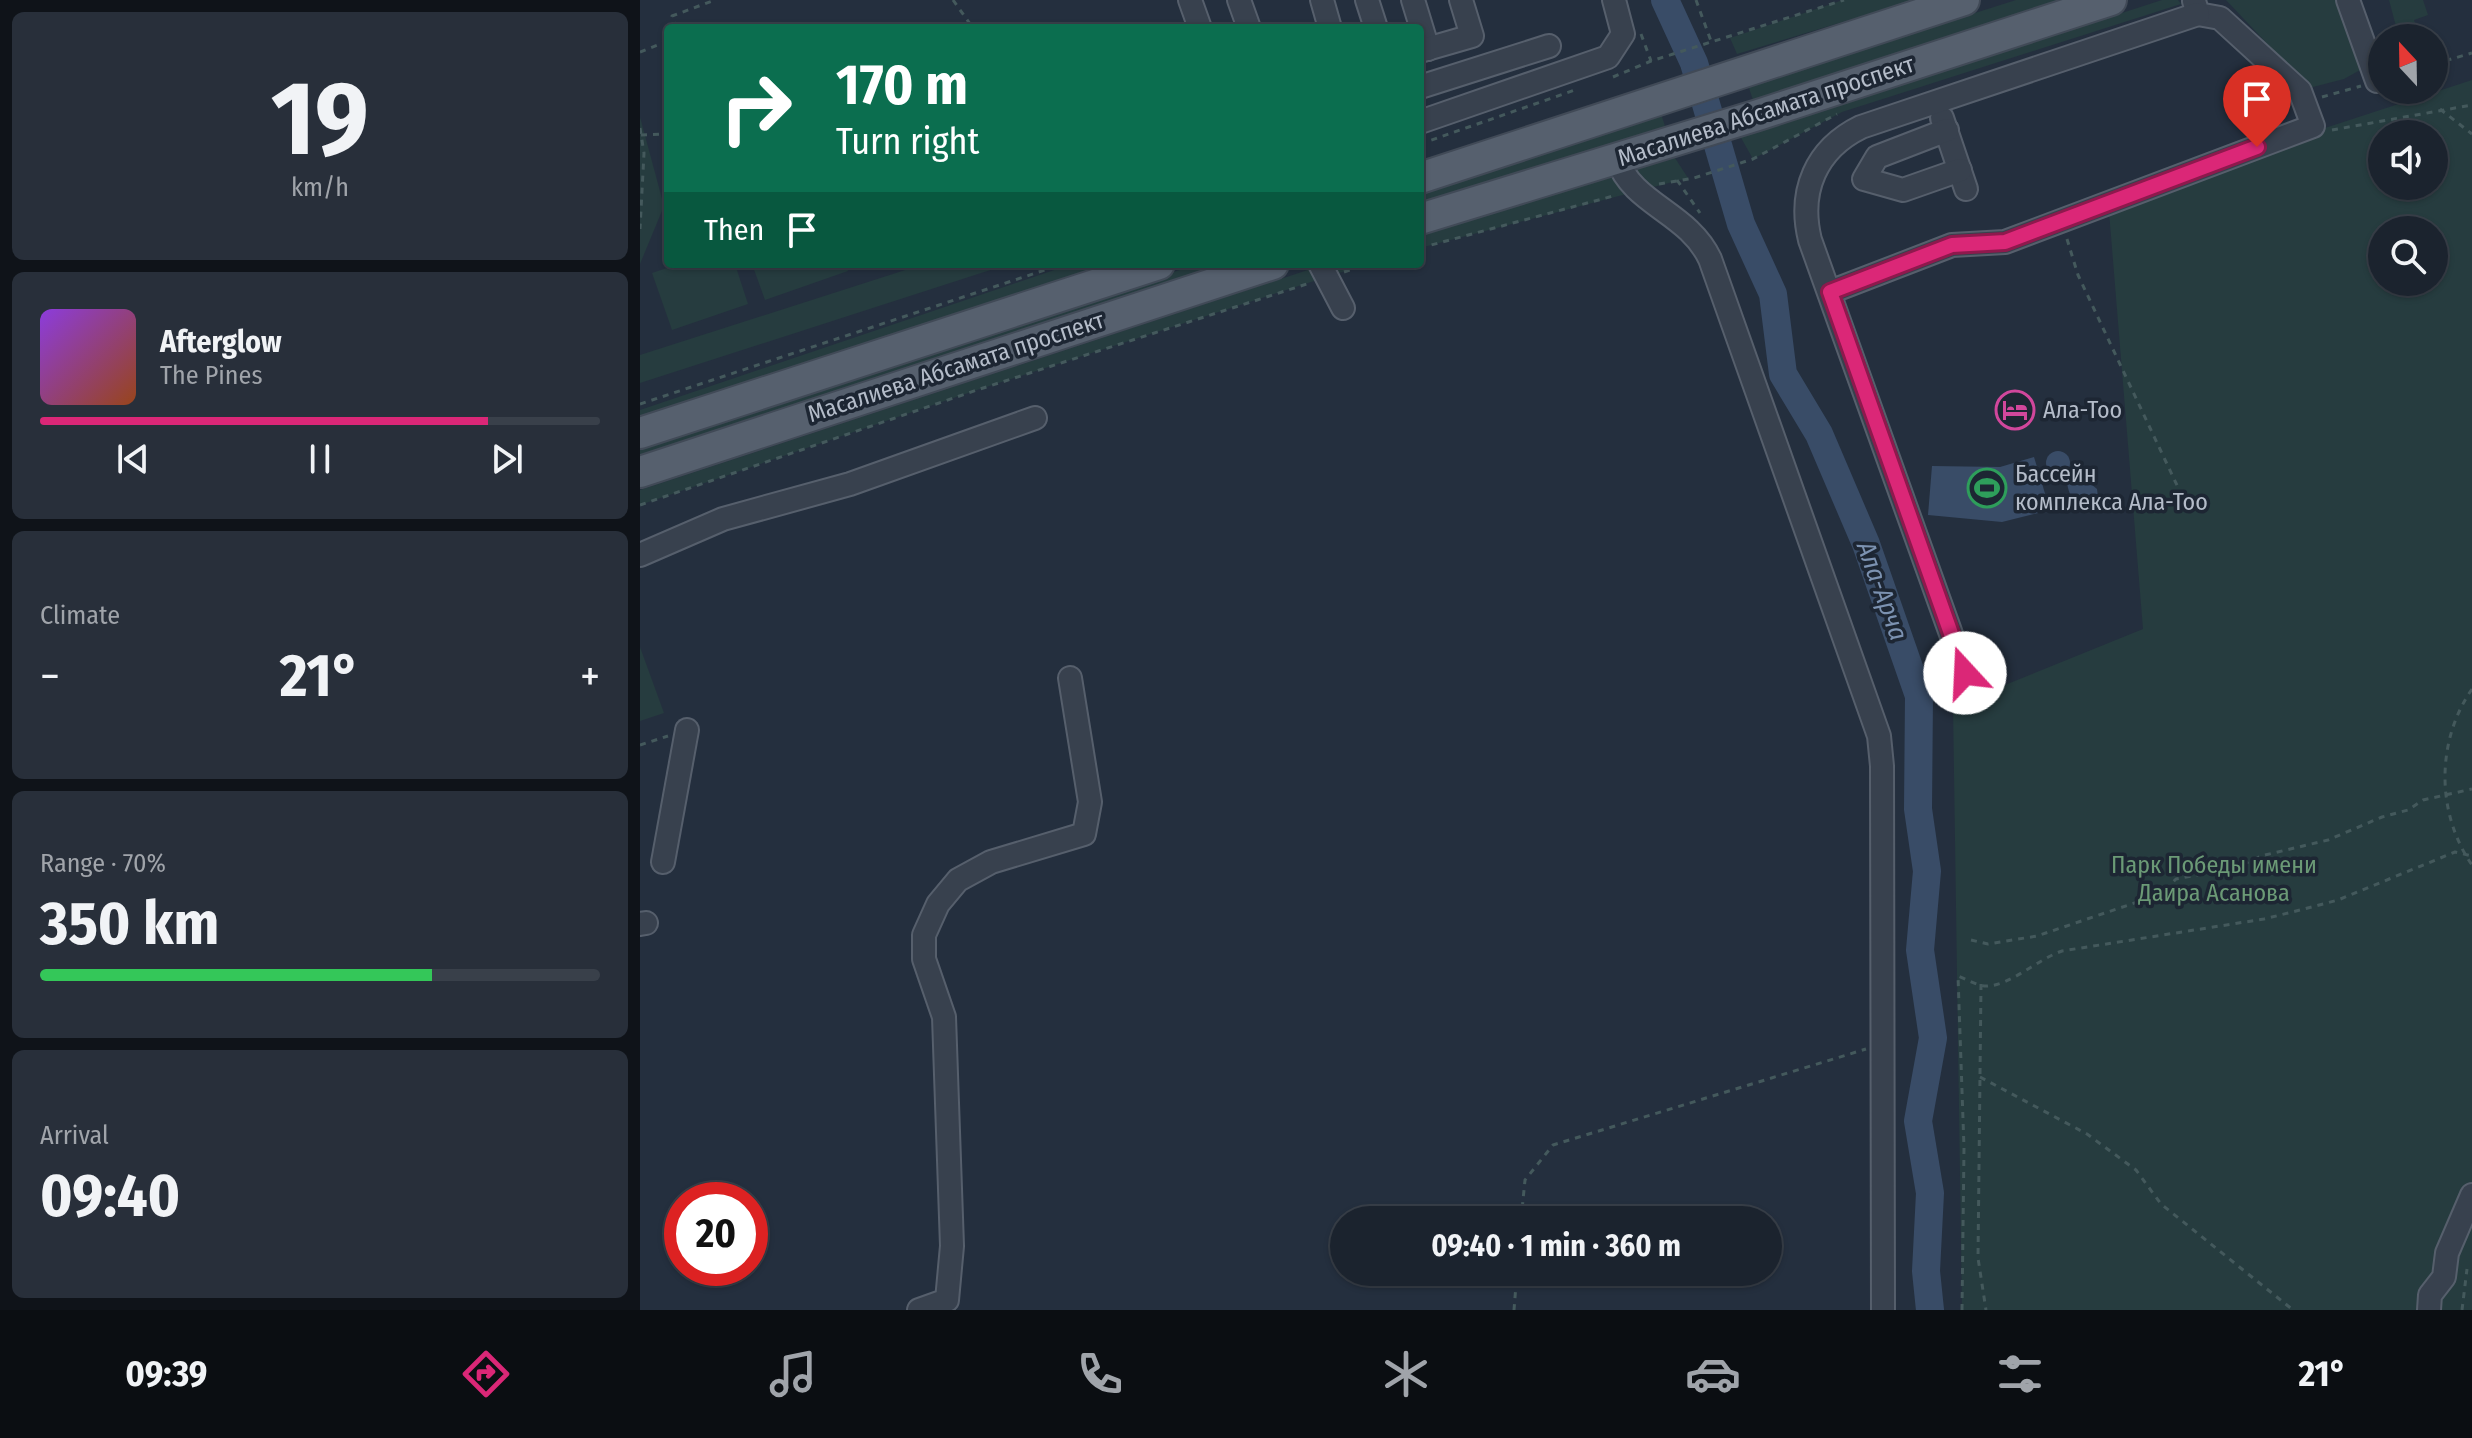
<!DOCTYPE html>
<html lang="en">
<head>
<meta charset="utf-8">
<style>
	:root { --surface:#1b232e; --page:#282f3a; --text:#f1f3f6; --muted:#a0a4aa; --line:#39404a; --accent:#db2777 }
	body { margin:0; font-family:"Fira Sans Condensed",sans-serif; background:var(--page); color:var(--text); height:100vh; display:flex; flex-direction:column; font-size:30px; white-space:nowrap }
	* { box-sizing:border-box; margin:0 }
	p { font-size:26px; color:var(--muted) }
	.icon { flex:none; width:44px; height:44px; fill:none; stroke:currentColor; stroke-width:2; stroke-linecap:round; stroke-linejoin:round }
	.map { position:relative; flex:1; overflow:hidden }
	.panel { display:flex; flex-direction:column; gap:12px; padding:12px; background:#0f1319; width:640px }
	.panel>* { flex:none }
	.hud { position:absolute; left:24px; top:24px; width:760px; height:244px; border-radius:8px; box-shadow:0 2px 6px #0004,0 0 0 2px var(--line); background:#0b6e4f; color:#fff; overflow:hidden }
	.needle { width:52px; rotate:338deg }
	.buttons { position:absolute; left:1728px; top:24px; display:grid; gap:16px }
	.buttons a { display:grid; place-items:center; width:80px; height:80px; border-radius:50%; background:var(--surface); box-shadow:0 2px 6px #0004,0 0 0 2px var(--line); font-size:40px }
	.speed { position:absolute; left:24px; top:1182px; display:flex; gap:16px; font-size:40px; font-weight:700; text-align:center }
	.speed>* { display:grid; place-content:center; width:104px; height:104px; border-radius:50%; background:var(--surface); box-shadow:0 2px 6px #0004,0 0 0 2px var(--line); line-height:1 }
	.speed .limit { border:12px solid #d22; background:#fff; color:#111 }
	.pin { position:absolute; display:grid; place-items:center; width:68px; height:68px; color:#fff; margin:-82px -34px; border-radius:50% 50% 50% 0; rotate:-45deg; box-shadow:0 0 8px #0007 }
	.pin .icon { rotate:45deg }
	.me { position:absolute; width:88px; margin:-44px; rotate:340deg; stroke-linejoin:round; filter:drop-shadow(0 0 6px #0008) }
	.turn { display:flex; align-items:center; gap:28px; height:168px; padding:0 40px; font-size:36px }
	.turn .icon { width:104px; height:104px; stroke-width:2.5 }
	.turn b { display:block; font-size:56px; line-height:68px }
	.then { display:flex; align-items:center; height:76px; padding:0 40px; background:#0003; gap:16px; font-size:30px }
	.big { font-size:60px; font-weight:700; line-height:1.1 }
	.panel .tile { flex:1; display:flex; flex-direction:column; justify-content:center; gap:12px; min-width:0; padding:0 28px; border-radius:12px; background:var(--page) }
	.panel .dial { align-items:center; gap:0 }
	.dial b { font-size:104px; line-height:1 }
	.song { display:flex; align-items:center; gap:24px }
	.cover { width:96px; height:96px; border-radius:12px; background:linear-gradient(135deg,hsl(270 70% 55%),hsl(20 70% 35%)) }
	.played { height:8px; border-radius:4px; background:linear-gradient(90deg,var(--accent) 80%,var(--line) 80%) }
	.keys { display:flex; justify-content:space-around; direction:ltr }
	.heat { display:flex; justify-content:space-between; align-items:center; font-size:44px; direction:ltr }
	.charge { height:12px; border-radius:6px; background:linear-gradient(90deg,#34c759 70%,var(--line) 0) }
	.trip { position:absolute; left:690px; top:1206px; width:452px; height:80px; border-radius:40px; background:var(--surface); box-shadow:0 2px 6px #0004,0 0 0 2px var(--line); font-weight:700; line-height:80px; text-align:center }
	.dock { display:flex; height:128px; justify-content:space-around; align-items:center; background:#0b0e12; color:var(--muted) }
	.dock .icon { width:56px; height:56px }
	.dock .active { color:var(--accent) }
	.dock b { font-size:36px; color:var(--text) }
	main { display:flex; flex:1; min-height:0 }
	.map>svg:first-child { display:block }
	.green { fill:#263c3f; fill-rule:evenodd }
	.water { fill:#394c67 }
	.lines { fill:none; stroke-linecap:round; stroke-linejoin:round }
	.river { stroke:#394c67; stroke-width:28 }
	.minor-casing { stroke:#565f6c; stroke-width:26 }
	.major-casing { stroke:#414a57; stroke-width:34 }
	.path { stroke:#44595c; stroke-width:3; stroke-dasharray:6 6; stroke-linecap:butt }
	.minor { stroke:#38414e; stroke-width:22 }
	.major { stroke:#56606e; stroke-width:30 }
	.route-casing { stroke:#8e194d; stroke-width:20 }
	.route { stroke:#db2777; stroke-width:14 }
	.labels { text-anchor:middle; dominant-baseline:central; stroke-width:7; stroke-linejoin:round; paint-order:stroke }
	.street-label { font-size:24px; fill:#b4bcc9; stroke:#1d2633 }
	.poi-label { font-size:24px; fill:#b4bcc9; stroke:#1d2633; text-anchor:start }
	.park-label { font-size:24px; fill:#6b9a76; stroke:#1d2633 }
	.water-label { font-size:26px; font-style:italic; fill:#7c92b1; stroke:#1d2633 }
</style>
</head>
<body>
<main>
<section class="panel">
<div class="tile dial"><b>19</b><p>km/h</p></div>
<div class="tile">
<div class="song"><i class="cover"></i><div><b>Afterglow</b><p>The Pines</p></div></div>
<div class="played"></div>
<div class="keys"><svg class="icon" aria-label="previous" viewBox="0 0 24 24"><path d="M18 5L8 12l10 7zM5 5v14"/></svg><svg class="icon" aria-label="pause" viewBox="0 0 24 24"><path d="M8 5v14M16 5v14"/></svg><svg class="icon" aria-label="next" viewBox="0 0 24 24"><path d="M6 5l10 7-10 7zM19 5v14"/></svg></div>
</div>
<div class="tile"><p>Climate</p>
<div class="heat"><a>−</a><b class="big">21°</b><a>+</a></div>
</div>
<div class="tile"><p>Range · 70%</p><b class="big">350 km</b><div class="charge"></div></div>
<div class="tile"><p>Arrival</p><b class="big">09:40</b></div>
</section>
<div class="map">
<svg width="1832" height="1310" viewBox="0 0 1832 1310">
	<rect width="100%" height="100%" fill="#242f3e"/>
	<g class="green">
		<path d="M 1203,0 L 1275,0 L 1097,54 L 1090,38 Z"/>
		<path d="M 1376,0 L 1423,0 L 1113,100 L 1108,85 Z"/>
		<path d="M 1522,0 L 1538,0 L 1541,4 L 1202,112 L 1113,159 L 1100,136 Z"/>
		<path d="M 1586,0 L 1698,0 L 1722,69 L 1704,79 L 1669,88 Z"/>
		<path d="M 1749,0 L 1783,0 L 1788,15 L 1774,20 L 1777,29 L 1758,34 Z"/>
		<path d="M 1832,80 L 1832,1310 L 1322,1310 L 1313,706 L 1503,629 L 1468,199 ZM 1742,134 L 1794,134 L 1794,186 L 1742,186 ZM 1742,230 L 1794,230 L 1794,282 L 1742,282 Z"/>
		<path d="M 1021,114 L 1026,129 L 780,203 L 780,192 Z"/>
		<path d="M 0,117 L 24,206 L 0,264 Z"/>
		<path d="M 1035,158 L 1048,178 L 780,248 L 780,235 Z"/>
		<path d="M 39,264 L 95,264 L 108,304 L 32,330 L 12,273 Z"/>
		<path d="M 112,264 L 206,264 L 208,271 L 125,300 Z"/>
		<path d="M 284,264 L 369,264 L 0,383 L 0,355 Z"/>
		<path d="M 432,264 L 477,264 L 0,422 L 0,410 Z"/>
		<path d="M 558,264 L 589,264 L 0,458 L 0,448 Z"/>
		<path d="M 686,264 L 727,264 L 337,390 L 0,505 L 0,490 Z"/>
		<path d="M 0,647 L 24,713 L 0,721 Z"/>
	</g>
	<g class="water">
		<circle cx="1418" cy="463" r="12"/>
		<path d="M 1394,457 L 1410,510 L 1362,522 L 1288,515 L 1292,466 L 1360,467 Z"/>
		<path d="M 1440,475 L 1457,489 L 1458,497 L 1453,505 C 1436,504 1429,499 1427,482 Z"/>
	</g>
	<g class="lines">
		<path class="river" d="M 1025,0 L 1054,63 L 1101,224 L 1133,294 L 1143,374 L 1179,434 L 1226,544 L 1279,696 L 1278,809 L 1287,871 L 1280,950 L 1293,1038 L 1278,1121 L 1290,1193 L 1286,1271 L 1290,1310"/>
		<g class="minor-casing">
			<g id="minor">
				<path d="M 550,0 L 560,28"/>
				<path d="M 599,0 L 609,28"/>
				<path d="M 682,0 L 690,28"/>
				<path d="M 727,0 L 736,28"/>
				<path d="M 773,0 L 788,49"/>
				<path d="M 1708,0 L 1737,81"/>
				<path d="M 780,51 L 832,36 L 821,0"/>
				<path d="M 780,87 L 909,46"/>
				<path d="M 1302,118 L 1326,189"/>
				<path d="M 780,122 L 968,57 L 983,34 L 974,0"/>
				<path d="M 1307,130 L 1237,157 L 1224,179 L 1263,190 L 1320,170"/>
				<path d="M 977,159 C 993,205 1048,212 1070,259 L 1239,736 L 1242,766 L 1243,1310"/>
				<path d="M 680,264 L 703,308"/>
				<path d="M 1190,292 L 1312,245 L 1365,242 L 1673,126 L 1660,91 L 1580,18 L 1558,14 L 1554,1"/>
				<path d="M 0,555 L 83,519 L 210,484 L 395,418"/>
				<path d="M 1325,673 L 1170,240 C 1158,191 1176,149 1221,127 L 1558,14"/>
				<path d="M 23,862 L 47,730"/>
				<path d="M 0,924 L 6,923"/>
				<path d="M 279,1310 L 307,1300 L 312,1246 L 304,1017 L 284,959 L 284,935 L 298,904 L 318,880 L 351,862 L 444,834 L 450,802 L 430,678"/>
				<path d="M 1789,1310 L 1790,1295 L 1804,1277 L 1807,1253 L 1832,1195"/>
			</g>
		</g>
		<g class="major-casing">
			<g id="major">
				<path d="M 780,178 L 1324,0"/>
				<path d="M 780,219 L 1118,115 L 1471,0"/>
				<path d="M 0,433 L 519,264"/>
				<path d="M 0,472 L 633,264"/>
			</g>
		</g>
		<g class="path">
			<path d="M 313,0 L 333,28"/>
			<path d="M 1056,0 L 1071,41"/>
			<path d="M 36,28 L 32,16 L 75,0"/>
			<path d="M 1001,34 L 1011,61"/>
			<path d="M 0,52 L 28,41"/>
			<path d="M 1794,64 L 1832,53"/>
			<path d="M 973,77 L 1011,61 L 1204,0"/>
			<path d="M 1682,97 L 1721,86"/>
			<path d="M 1800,109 L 1832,134"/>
			<path d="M 0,128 L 4,153 L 0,229"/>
			<path d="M 1692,130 L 1832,105"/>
			<path d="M 1,135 L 28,134"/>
			<path d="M 780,144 L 935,90"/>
			<path d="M 1037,180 L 1060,213"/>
			<path d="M 1019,184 L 1054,178 L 1113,159 L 1197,114"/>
			<path d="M 1427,239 L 1438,275 L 1543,498"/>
			<path d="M 780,248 L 977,195"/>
			<path d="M 704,272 L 727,264"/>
			<path d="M 0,404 L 423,264"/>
			<path d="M 0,505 L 337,390 L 670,283"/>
			<path d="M 1832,689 C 1796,741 1796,813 1832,865"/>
			<path d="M 0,745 L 28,736"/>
			<path d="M 1331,940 L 1348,944 L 1397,936 L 1521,894 L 1536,879 L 1595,868 L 1621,856 L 1688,840 L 1742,817 L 1768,810 L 1783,800 L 1832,789"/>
			<path d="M 1341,984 L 1338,1258 L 1346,1310"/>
			<path d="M 1340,1077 L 1447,1134 L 1496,1170 L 1521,1204 L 1653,1310"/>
			<path d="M 881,1220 L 885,1180 L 913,1145 L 1226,1049"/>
			<path d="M 874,1310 L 877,1272"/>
			<path d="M 1322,1310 L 1324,1148 L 1318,976 C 1326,979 1339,987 1348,986 C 1371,985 1398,959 1422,951 L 1624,919 L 1664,909 L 1698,900 L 1815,852 L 1832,856"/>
			<path d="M 1822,1310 L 1827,1269"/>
		</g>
		<use href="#minor" class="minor"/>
		<use href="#major" class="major"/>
	</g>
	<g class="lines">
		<g class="route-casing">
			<path id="route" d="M 1325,673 L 1190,292 L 1312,245 L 1365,242 L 1617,147"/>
		</g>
		<use href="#route" class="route"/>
	</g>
	<defs>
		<g id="hotel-ring" transform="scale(2)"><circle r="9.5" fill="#1d2633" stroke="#d1479c" stroke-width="1.5"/><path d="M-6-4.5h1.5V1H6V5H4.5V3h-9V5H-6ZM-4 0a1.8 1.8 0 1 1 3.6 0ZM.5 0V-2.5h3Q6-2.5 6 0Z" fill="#d1479c"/></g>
		<g id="stadium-ring" transform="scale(2)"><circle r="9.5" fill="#1d2633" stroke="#2e9e5b" stroke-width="1.5"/><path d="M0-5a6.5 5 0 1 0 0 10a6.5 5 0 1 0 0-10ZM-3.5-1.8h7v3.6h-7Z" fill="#2e9e5b"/></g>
	</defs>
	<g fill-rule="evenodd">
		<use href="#hotel-ring" x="1375" y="410"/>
		<use href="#stadium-ring" x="1347" y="488"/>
	</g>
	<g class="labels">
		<g class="street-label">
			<text transform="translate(1126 111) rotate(-18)">Масалиева Абсамата проспект</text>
			<text transform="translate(316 367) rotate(-18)">Масалиева Абсамата проспект</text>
		</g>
		<g class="poi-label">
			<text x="1403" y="410">Ала-Тоо</text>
			<text x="1375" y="474">Бассейн<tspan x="1375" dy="28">комплекса Ала-Тоо</tspan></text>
		</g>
		<g class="park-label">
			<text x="1574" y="865">Парк Победы имени<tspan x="1574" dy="28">Даира Асанова</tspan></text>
		</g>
		<g class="water-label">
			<text transform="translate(1242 591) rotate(70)">Ала-Арча</text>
		</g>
	</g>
</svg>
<div class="buttons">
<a><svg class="needle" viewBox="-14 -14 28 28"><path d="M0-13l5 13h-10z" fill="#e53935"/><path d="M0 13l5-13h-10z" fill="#a0a4aa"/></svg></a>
<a><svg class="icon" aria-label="sound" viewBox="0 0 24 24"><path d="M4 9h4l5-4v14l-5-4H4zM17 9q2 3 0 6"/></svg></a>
<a><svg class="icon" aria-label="search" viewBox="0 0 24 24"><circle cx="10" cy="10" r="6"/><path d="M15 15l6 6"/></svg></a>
</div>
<div class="speed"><div class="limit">20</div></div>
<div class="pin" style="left:1617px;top:147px;background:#d93025"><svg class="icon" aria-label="arrive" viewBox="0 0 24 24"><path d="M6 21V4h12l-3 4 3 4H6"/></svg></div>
<svg class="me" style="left:1325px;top:673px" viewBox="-20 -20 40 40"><circle r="19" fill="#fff"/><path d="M0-13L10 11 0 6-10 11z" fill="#db2777"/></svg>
<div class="trip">09:40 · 1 min · 360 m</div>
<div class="hud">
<div class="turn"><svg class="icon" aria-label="right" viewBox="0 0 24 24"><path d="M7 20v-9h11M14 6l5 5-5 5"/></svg><div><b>170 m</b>Turn right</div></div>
<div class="then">Then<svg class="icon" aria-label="arrive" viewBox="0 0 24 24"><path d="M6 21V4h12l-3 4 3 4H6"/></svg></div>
</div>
</div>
</main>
<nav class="dock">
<b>09:39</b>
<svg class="icon active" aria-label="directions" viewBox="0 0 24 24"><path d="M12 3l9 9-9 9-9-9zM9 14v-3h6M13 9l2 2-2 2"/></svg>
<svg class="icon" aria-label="music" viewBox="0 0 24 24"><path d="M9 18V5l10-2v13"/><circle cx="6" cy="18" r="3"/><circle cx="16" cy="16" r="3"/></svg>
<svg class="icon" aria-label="phone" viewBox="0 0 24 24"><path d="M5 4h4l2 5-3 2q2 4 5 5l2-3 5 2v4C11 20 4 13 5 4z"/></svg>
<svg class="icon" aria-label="climate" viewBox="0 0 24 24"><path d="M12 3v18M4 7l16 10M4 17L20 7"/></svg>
<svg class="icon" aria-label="car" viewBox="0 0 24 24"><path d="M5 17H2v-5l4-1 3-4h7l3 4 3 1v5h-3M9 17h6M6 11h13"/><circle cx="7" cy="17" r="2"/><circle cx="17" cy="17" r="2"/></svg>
<svg class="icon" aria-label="filters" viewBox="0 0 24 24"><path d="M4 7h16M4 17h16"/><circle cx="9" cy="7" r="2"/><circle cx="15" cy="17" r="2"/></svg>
<b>21°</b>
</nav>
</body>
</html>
